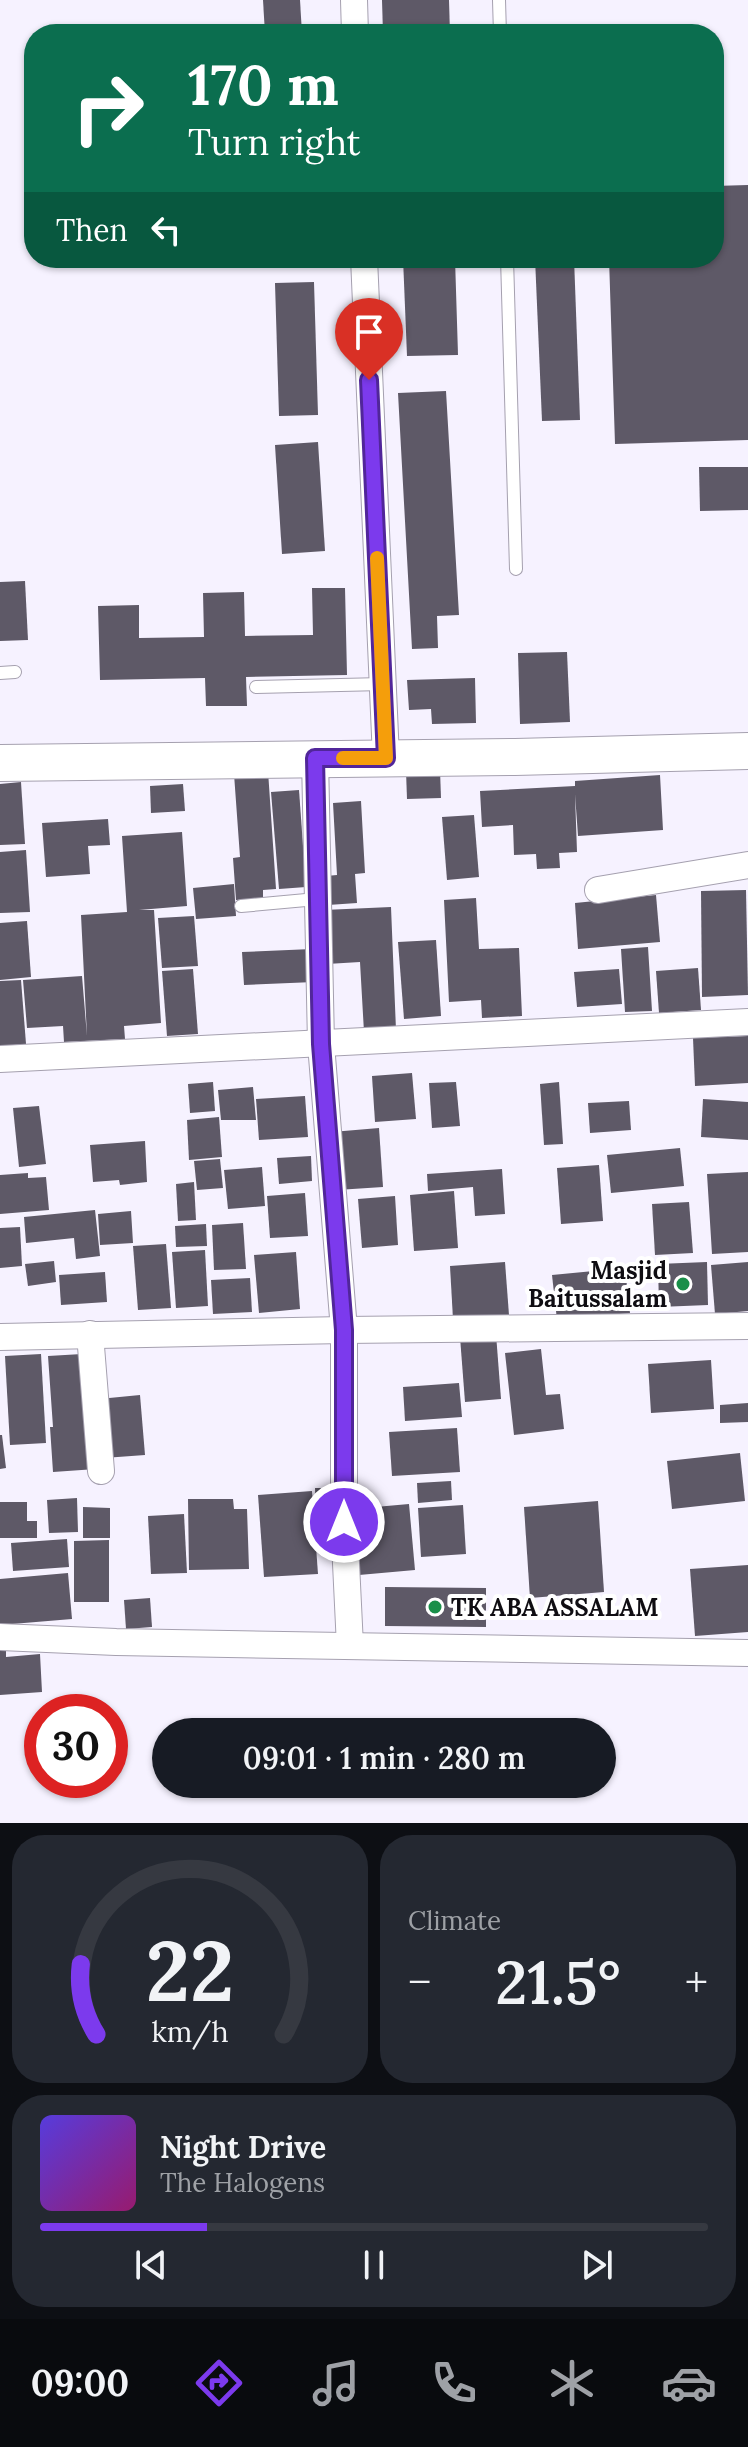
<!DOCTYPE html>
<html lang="en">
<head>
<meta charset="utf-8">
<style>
	:root { --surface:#171b24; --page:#242831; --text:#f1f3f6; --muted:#9ea1a6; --line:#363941; --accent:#7c3aed }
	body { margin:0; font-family:Lora,serif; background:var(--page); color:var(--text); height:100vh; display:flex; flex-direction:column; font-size:30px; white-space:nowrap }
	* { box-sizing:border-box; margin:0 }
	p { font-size:26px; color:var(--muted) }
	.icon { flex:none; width:44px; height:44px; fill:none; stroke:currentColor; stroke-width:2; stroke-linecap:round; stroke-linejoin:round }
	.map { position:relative; height:1823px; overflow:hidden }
	.sheet { display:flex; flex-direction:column; gap:12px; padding:12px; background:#0d0f14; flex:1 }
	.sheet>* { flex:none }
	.top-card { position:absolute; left:24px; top:24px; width:700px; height:244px; border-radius:32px; box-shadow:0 2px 6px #0004; background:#0b6e4f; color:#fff; overflow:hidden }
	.speed { position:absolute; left:24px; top:1694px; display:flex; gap:16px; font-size:40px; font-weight:700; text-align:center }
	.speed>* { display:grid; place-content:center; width:104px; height:104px; border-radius:50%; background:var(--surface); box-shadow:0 2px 6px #0004; line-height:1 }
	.speed .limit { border:12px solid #d22; background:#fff; color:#111 }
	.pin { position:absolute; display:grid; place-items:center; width:68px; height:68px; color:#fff; margin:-82px -34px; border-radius:50% 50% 50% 0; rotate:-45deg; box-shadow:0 0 8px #0007 }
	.pin .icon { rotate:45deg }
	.me { position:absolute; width:88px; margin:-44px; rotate:0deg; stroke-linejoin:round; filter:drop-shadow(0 0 6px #0008) }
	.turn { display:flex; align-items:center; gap:28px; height:168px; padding:0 32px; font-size:36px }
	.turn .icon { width:104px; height:104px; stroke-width:2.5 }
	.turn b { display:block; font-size:56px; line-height:68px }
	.then { display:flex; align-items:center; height:76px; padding:0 32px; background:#0003; gap:16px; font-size:30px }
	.big { font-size:60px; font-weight:600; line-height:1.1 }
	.sheet .widget { flex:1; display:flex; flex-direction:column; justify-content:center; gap:12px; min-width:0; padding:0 28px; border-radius:32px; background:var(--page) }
	.sheet .dial { align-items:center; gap:0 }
	.dial svg { height:208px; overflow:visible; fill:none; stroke:var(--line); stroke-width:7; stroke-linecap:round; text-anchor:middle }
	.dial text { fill:var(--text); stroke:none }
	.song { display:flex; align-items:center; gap:24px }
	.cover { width:96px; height:96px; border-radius:12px; background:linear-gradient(135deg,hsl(250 70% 55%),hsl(320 70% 35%)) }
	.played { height:8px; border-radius:4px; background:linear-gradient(90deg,var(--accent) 25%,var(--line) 25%) }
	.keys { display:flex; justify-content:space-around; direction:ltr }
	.heat { display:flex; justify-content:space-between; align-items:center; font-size:44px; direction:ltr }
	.sheet .tiles { flex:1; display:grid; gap:12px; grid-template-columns:1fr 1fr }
	.widget:last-child { grid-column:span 2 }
	.trip { position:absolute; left:152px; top:1718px; width:464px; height:80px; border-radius:40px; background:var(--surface); box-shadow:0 2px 6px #0004; font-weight:600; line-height:80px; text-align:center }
	.dock { display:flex; height:128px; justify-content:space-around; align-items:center; background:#090b0e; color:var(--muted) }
	.dock .icon { width:56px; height:56px }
	.dock .current { color:var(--accent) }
	.dock b { font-size:36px; color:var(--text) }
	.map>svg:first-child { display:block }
	.building { fill:#5e5967 }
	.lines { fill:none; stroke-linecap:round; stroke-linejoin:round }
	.service-casing { stroke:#a5a0af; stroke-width:14 }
	.minor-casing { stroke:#a5a0af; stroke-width:28 }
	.secondary-casing { stroke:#a5a0af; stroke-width:38 }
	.service { stroke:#fff; stroke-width:12 }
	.minor { stroke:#fff; stroke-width:26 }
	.secondary { stroke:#fff; stroke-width:36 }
	.route-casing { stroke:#51269a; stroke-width:20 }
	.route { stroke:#7c3aed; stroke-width:14 }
	.slow { stroke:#f59e0b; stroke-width:14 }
	.poi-dot { fill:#198f49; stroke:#fff; stroke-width:3 }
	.labels { text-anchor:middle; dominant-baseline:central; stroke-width:8; stroke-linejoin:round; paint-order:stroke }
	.poi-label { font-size:24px; font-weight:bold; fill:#0f0d12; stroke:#fff; text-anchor:end }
</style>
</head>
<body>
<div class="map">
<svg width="748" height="1823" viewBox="0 0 748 1823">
	<rect width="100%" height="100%" fill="#f6f2ff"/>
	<g class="building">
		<path d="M 263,0 L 300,0 L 302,34 L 265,34 Z"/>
		<path d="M 382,0 L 449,0 L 450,34 L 383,34 Z"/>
		<path d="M 748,185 L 748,440 L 615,444 L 609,258 L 714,258 L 714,186 Z"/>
		<path d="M 403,258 L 455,258 L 458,355 L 407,356 Z"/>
		<path d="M 535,258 L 574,258 L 580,420 L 542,421 Z"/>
		<path d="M 314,282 L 318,415 L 279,416 L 275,283 Z"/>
		<path d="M 446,391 L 459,615 L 437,616 L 438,648 L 412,649 L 398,393 Z"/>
		<path d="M 318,442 L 325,551 L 282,554 L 275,445 Z"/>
		<path d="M 699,467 L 748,467 L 748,510 L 700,511 Z"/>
		<path d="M 25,581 L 28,640 L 0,641 L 0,582 Z"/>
		<path d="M 312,588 L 345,588 L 347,675 L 246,677 L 247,706 L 206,706 L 205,678 L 100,680 L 98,606 L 139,605 L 139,638 L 204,637 L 203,593 L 244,592 L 245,636 L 313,635 Z"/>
		<path d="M 567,652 L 570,722 L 520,724 L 518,653 Z"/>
		<path d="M 475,678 L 476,723 L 432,724 L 431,709 L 409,710 L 407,680 Z"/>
		<path d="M 440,770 L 441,798 L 407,799 L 406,771 Z"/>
		<path d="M 268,771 L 276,889 L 263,890 L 263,898 L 236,900 L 233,858 L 240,857 L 234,774 Z"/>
		<path d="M 660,775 L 663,830 L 578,836 L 575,794 L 577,852 L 559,853 L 560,868 L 537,869 L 536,854 L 514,855 L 513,825 L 482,827 L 480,791 L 575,786 L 575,781 Z"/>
		<path d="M 21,782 L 25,844 L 0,845 L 0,784 Z"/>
		<path d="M 183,784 L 185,811 L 151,813 L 150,786 Z"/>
		<path d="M 299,790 L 306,887 L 279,889 L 271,792 Z"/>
		<path d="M 361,801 L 365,873 L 355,874 L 357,903 L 328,905 L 326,876 L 337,875 L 333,803 Z"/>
		<path d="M 474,815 L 479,877 L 447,880 L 442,817 Z"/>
		<path d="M 108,819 L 110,845 L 88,846 L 90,874 L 46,877 L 42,823 Z"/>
		<path d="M 182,832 L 187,906 L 139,910 L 154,910 L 161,1023 L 124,1026 L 125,1039 L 64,1042 L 63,1026 L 27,1028 L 23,980 L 82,976 L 87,1036 L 81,915 L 127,912 L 122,836 Z"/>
		<path d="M 26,850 L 30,912 L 0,913 L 0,852 Z"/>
		<path d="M 234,884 L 236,916 L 196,919 L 193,888 Z"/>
		<path d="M 746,890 L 748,995 L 702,997 L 701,891 Z"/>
		<path d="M 656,895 L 660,942 L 578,949 L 575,903 Z"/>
		<path d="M 476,898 L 479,949 L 519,948 L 522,1016 L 482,1018 L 481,1000 L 449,1002 L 444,900 Z"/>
		<path d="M 391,907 L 396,1030 L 364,1032 L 360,962 L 327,964 L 324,910 Z"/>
		<path d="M 194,916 L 198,966 L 162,968 L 158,918 Z"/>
		<path d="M 27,921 L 31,977 L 0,980 L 0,923 Z"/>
		<path d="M 436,940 L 441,1016 L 404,1019 L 398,942 Z"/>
		<path d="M 648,947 L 652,1011 L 625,1012 L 621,949 Z"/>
		<path d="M 312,949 L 314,982 L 244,985 L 242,952 Z"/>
		<path d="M 698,968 L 701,1010 L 659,1013 L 656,971 Z"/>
		<path d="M 193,969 L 198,1034 L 167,1036 L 162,971 Z"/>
		<path d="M 619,969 L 622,1004 L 577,1007 L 574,972 Z"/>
		<path d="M 21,980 L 26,1044 L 0,1046 L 0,981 Z"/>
		<path d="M 748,1036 L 748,1083 L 695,1086 L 693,1038 Z"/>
		<path d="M 412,1073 L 416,1119 L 375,1122 L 372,1076 Z"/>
		<path d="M 213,1082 L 215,1111 L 190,1113 L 188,1084 Z"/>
		<path d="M 456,1082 L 460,1126 L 432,1128 L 429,1083 Z"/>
		<path d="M 559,1082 L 563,1144 L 544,1145 L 540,1084 Z"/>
		<path d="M 253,1087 L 256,1120 L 221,1120 L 218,1090 Z"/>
		<path d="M 305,1096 L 308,1137 L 259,1140 L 256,1099 Z"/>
		<path d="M 703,1099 L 748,1102 L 748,1140 L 701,1137 Z"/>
		<path d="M 629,1101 L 631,1130 L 590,1133 L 588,1103 Z"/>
		<path d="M 39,1106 L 46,1164 L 19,1167 L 13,1108 Z"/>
		<path d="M 219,1117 L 222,1157 L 189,1160 L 187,1120 Z"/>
		<path d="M 379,1128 L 383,1187 L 337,1190 L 332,1132 Z"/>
		<path d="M 145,1141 L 147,1182 L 120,1185 L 119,1180 L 93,1182 L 90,1145 Z"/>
		<path d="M 680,1148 L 684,1186 L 611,1193 L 607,1155 Z"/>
		<path d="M 311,1156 L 312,1181 L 279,1184 L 277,1158 Z"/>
		<path d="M 220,1159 L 223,1188 L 197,1190 L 194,1161 Z"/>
		<path d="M 599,1165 L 603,1221 L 561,1224 L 557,1168 Z"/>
		<path d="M 262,1167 L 265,1206 L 228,1209 L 224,1170 Z"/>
		<path d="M 502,1169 L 505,1214 L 475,1216 L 473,1187 L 428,1191 L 427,1174 Z"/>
		<path d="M 748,1172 L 748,1252 L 712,1254 L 707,1174 Z"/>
		<path d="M 28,1173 L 28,1178 L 46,1177 L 49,1210 L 0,1214 L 0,1175 Z"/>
		<path d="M 194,1182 L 196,1220 L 178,1221 L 176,1184 Z"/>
		<path d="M 454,1191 L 458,1248 L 414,1251 L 410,1195 Z"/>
		<path d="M 305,1193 L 308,1236 L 270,1238 L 267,1196 Z"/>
		<path d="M 395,1196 L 398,1245 L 362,1248 L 358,1199 Z"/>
		<path d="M 689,1202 L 693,1253 L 655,1255 L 652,1204 Z"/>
		<path d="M 95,1210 L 100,1256 L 76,1259 L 74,1238 L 26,1243 L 24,1217 Z"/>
		<path d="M 131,1211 L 133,1243 L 100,1245 L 98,1214 Z"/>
		<path d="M 243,1223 L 246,1269 L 214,1270 L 212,1225 Z"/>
		<path d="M 206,1224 L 207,1246 L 176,1247 L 175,1226 Z"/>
		<path d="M 20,1227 L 22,1266 L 0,1268 L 0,1228 Z"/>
		<path d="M 166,1244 L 171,1308 L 138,1310 L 133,1246 Z"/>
		<path d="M 205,1250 L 208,1306 L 176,1308 L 172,1252 Z"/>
		<path d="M 296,1252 L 300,1309 L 259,1313 L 254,1255 Z"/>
		<path d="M 54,1261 L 56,1282 L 28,1286 L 25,1264 Z"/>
		<path d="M 505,1262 L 509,1315 L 453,1319 L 450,1266 Z"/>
		<path d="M 707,1262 L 708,1305 L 659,1307 L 658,1264 Z"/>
		<path d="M 748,1262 L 748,1311 L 715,1314 L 711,1265 Z"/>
		<path d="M 625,1268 L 630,1313 L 557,1320 L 552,1275 Z"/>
		<path d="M 105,1272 L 107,1302 L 61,1305 L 59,1275 Z"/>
		<path d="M 250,1278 L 252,1312 L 213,1314 L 211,1280 Z"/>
		<path d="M 496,1334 L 501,1399 L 465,1402 L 460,1337 Z"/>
		<path d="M 541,1349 L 546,1395 L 560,1394 L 564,1429 L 514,1435 L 505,1353 Z"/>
		<path d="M 41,1354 L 46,1443 L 10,1445 L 5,1356 Z"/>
		<path d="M 82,1354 L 96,1469 L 53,1472 L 50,1427 L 53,1427 L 48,1356 Z"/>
		<path d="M 711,1360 L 714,1409 L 651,1413 L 648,1364 Z"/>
		<path d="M 459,1383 L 462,1417 L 405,1421 L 403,1387 Z"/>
		<path d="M 140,1395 L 145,1455 L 104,1458 L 99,1399 Z"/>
		<path d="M 748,1403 L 748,1422 L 720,1423 L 720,1405 Z"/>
		<path d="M 457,1428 L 460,1472 L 392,1476 L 389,1432 Z"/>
		<path d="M 0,1435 L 2,1435 L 6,1468 L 0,1469 Z"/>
		<path d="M 740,1453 L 745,1501 L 672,1509 L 667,1461 Z"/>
		<path d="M 451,1481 L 452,1500 L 418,1503 L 417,1483 Z"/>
		<path d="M 315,1488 L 333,1488 L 334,1514 L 316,1515 Z"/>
		<path d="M 312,1491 L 318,1574 L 264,1577 L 258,1495 Z"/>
		<path d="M 77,1498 L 78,1532 L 49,1533 L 47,1500 Z"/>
		<path d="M 188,1499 L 233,1499 L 234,1509 L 247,1509 L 249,1569 L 189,1570 Z"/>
		<path d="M 598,1501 L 604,1592 L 530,1598 L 524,1507 Z"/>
		<path d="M 0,1502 L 27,1502 L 27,1521 L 37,1521 L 37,1538 L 0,1538 Z"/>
		<path d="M 409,1504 L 415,1570 L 359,1575 L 353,1509 Z"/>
		<path d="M 463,1505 L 466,1554 L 421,1557 L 418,1508 Z"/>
		<path d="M 83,1507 L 110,1508 L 110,1538 L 83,1538 Z"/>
		<path d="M 184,1514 L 187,1573 L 151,1574 L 148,1516 Z"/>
		<path d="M 67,1539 L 69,1567 L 13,1571 L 11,1543 Z"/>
		<path d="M 109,1540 L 109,1602 L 74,1602 L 74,1541 Z"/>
		<path d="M 748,1565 L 748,1632 L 695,1636 L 690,1569 Z"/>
		<path d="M 68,1573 L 72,1619 L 0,1625 L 0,1579 Z"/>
		<path d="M 385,1587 L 486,1588 L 486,1627 L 385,1626 Z"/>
		<path d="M 150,1598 L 152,1627 L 126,1629 L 124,1600 Z"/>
		<path d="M 6,1649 L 6,1657 L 40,1654 L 42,1692 L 0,1695 L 0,1650 Z"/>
	</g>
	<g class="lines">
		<g class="service-casing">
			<g id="service">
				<path d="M 499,0 L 500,34"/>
				<path d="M 507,258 L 516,569"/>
				<path d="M 0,673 L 15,672"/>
				<path d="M 256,687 L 383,684"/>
				<path d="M 241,906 L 317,899"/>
			</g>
		</g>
		<g class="minor-casing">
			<g id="minor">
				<path d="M 354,0 L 355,34"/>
				<path d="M 364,258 L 386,758"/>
				<path d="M 315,758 L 321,1044 L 344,1330 L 344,1522 L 350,1646"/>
				<path d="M 598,890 L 748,865"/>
				<path d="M 0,1059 L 748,1022"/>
				<path d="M 90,1334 L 101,1471"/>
				<path d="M 0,1337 L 344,1330 L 748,1326"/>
				<path d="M 0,1637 L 116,1642 L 748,1653"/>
			</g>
		</g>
		<g class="secondary-casing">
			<path id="secondary" d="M 0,763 L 515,757 L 748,751"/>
		</g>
		<use href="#service" class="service"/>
		<use href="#minor" class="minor"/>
		<use href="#secondary" class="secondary"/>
	</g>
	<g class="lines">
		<g class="route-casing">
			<path id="route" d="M 344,1522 L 344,1330 L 321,1044 L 315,758 L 386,758 L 369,380"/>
		</g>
		<use href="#route" class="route"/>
		<path class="slow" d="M 343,758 L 386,758 L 377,558"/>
	</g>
	<g class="poi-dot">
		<circle cx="683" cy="1284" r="8"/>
		<circle cx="435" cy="1607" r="8"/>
	</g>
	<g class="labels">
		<g class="poi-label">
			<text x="667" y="1270">Masjid<tspan x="667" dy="28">Baitussalam</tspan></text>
			<text x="451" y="1607" text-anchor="start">TK ABA ASSALAM</text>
		</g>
	</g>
</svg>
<div class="speed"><div class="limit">30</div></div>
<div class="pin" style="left:369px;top:380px;background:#d93025"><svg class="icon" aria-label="arrive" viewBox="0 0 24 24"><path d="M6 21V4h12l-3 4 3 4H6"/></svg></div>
<svg class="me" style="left:344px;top:1522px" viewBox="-20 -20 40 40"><circle r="17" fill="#7c3aed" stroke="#fff" stroke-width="3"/><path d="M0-11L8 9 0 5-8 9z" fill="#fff"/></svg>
<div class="trip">09:01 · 1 min · 280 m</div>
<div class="top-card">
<div class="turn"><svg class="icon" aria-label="right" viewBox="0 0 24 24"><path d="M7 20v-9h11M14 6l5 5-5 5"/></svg><div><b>170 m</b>Turn right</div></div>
<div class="then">Then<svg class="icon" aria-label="left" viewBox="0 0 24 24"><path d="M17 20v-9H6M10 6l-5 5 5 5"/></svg></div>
</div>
</div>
<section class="sheet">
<div class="tiles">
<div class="widget dial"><svg viewBox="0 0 100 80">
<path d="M14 69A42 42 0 1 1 86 69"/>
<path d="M14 69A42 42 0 0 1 8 42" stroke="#7c3aed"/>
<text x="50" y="56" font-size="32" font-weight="700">22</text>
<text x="50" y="72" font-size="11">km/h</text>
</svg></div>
<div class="widget"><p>Climate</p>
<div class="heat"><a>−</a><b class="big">21.5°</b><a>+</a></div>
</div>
<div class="widget">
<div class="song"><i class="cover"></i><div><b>Night Drive</b><p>The Halogens</p></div></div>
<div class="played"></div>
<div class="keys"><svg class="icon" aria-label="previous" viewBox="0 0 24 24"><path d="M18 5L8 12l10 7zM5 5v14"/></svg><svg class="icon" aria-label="pause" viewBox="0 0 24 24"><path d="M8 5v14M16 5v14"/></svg><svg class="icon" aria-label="next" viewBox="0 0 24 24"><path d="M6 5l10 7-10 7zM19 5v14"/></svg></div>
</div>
</div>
</section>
<nav class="dock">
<b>09:00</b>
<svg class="icon current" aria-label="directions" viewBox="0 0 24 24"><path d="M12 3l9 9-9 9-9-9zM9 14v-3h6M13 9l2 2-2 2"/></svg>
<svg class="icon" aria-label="music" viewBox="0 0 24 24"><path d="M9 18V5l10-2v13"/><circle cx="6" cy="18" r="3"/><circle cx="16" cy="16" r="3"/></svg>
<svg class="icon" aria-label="phone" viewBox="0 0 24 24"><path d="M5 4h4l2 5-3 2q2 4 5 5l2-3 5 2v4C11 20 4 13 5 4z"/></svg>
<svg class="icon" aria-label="climate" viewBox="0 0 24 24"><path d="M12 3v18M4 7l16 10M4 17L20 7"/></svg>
<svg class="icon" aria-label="car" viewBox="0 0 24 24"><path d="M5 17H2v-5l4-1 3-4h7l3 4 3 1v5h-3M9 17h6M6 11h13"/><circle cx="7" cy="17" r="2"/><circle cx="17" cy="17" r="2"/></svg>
</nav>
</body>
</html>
